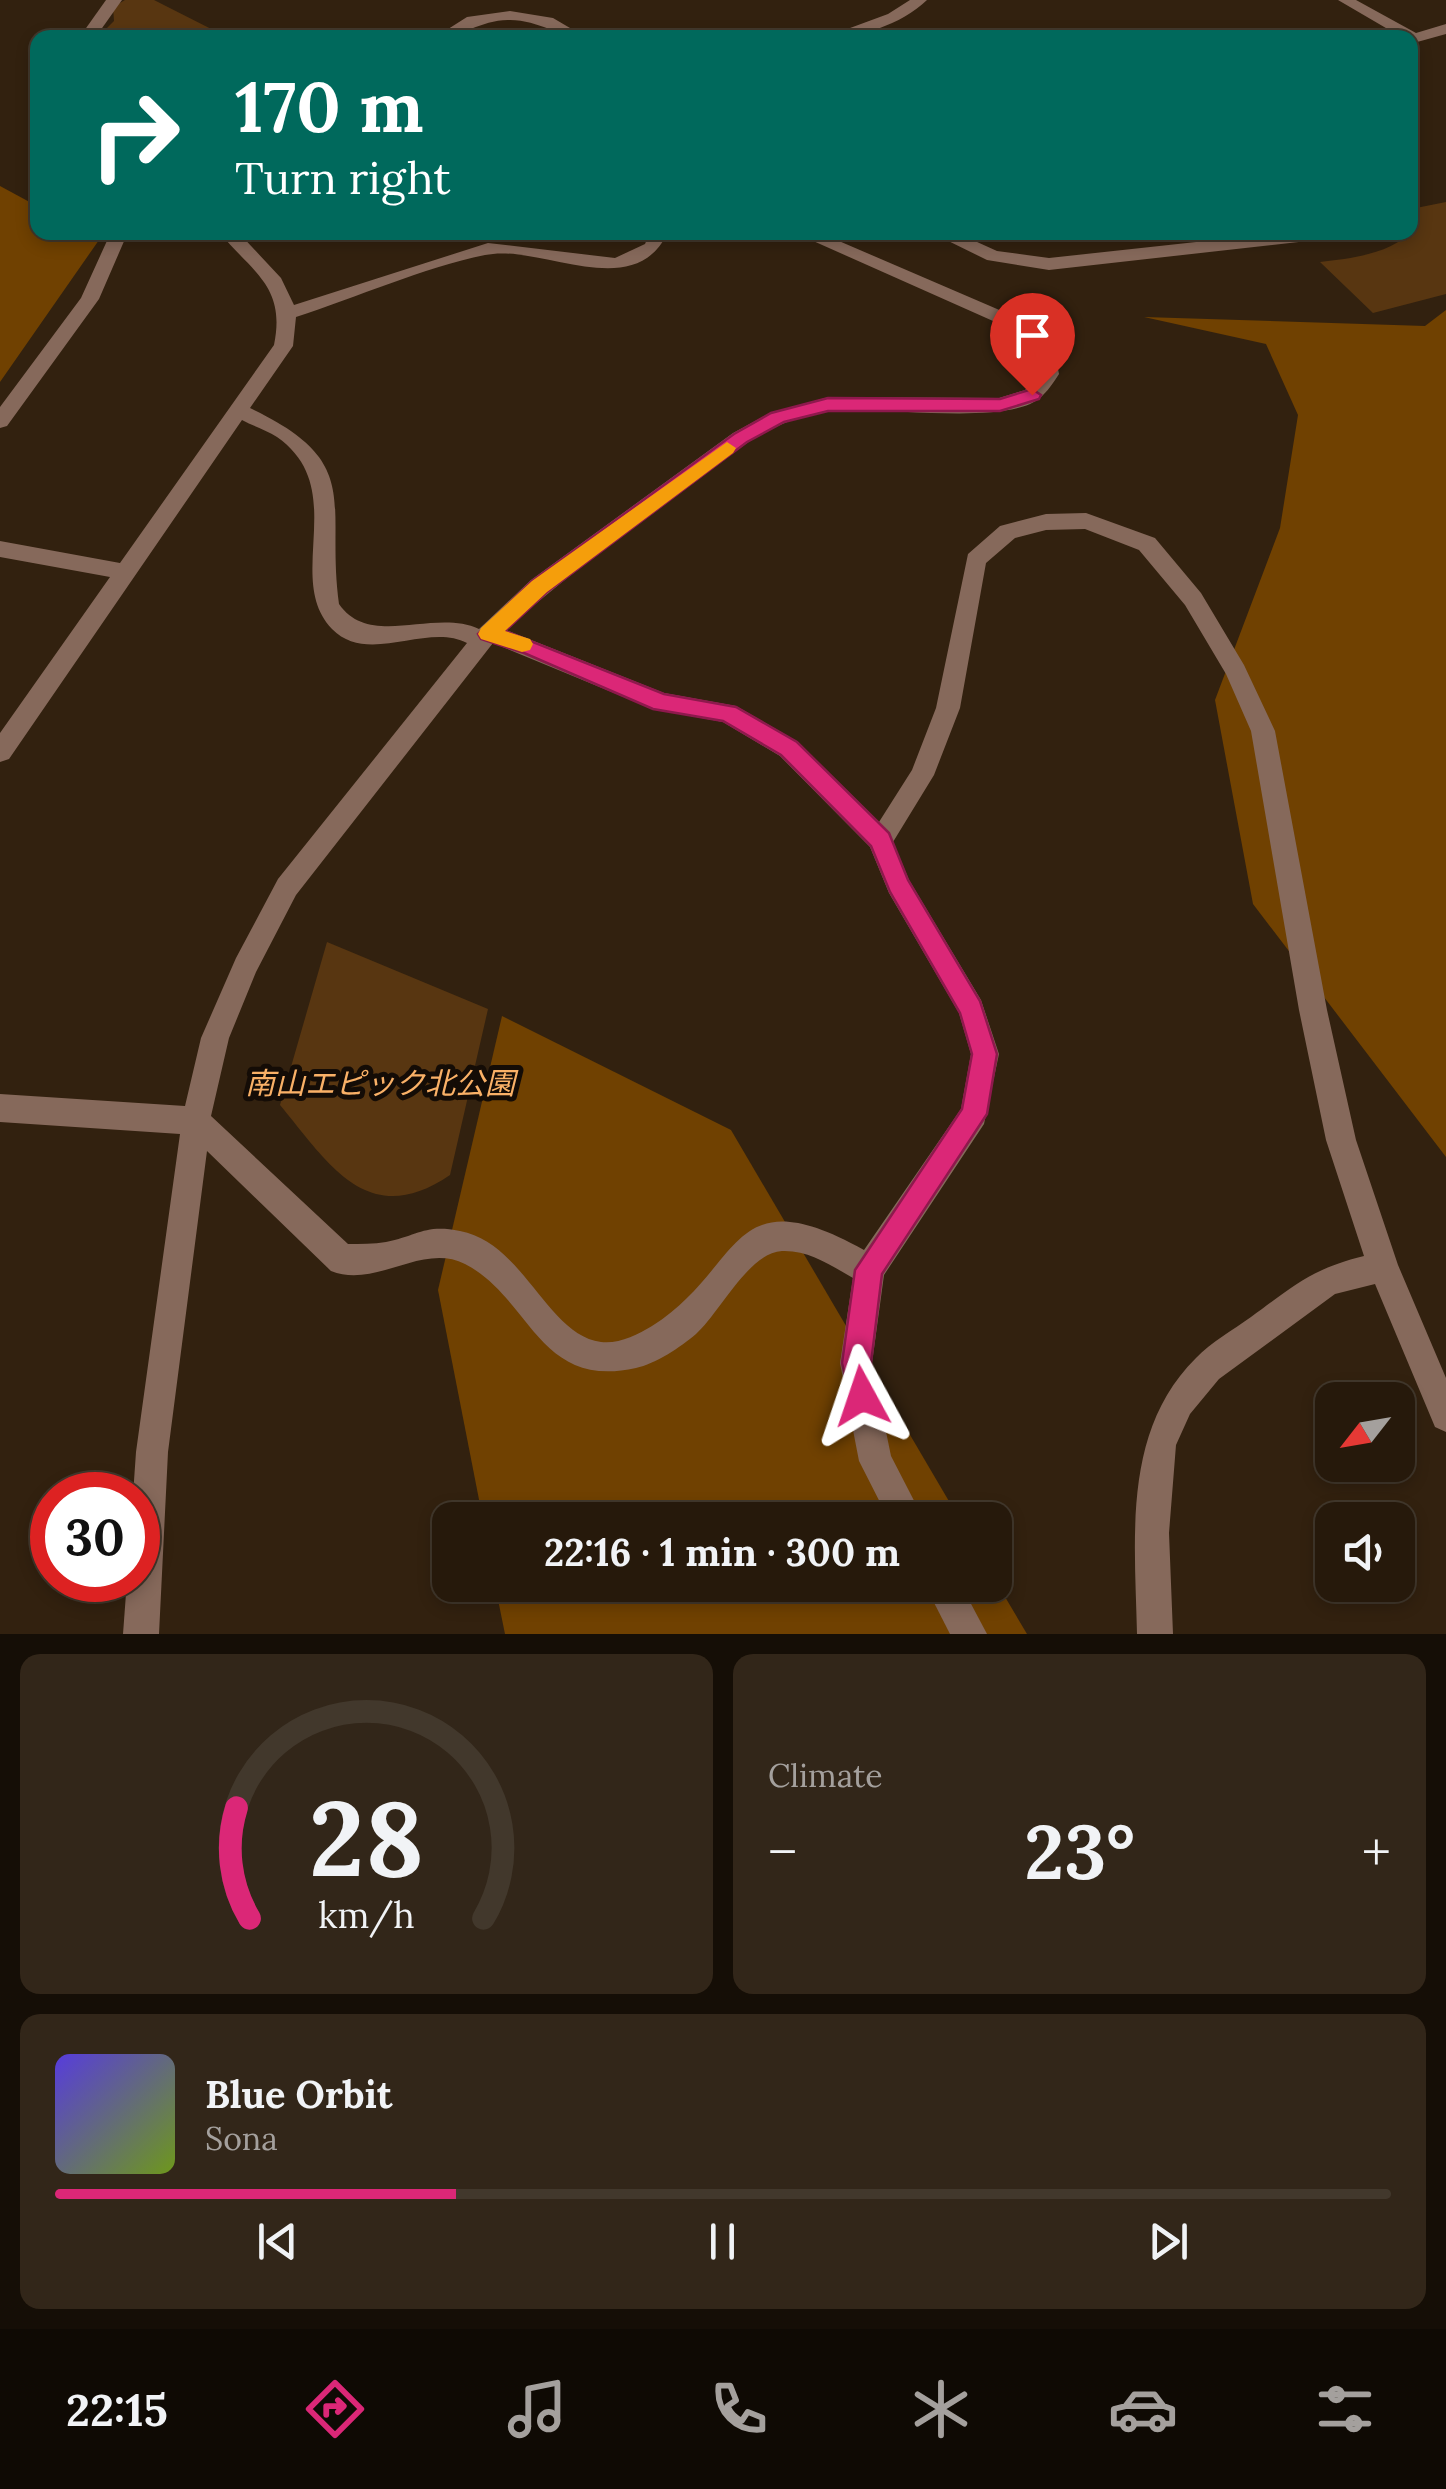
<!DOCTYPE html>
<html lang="en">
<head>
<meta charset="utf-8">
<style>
	:root { --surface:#26190b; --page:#322619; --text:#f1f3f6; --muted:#a4a09d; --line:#42382c; --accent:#db2777 }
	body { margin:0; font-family:Lora,"Noto Sans JP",serif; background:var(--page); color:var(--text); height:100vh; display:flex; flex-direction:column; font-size:38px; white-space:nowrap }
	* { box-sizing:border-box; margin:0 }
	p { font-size:32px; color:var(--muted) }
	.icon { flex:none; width:55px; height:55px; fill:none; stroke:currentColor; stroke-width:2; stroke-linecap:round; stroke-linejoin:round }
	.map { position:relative; height:1634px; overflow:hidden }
	.details { display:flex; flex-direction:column; gap:20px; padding:20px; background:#150e06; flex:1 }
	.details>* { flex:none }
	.banner { position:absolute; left:30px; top:30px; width:1388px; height:210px; border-radius:20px; box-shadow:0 5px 15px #0003,0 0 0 2px var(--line); background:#00695c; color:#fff; overflow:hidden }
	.needle { width:65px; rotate:239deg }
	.tools { position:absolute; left:1315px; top:1382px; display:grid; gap:20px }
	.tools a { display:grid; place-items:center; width:100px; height:100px; border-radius:20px; background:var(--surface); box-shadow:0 5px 15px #0003,0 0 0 2px var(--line); font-size:50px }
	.speed { position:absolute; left:30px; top:1472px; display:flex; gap:20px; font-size:50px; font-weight:700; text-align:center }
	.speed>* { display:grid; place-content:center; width:130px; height:130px; border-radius:50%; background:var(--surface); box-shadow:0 5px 15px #0003,0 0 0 2px var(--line); line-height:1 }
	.speed .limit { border:15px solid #d22; background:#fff; color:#111 }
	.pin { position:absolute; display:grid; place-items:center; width:85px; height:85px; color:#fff; margin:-102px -42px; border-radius:50% 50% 50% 0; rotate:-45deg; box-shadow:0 0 10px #0007 }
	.pin .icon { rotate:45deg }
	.me { position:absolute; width:110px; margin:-55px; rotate:355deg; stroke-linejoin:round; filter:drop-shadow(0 0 8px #0008) }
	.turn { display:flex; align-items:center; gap:35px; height:210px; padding:0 40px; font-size:45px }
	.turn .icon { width:130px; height:130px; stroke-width:2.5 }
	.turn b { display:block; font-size:70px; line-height:85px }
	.big { font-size:75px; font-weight:800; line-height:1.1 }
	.details .widget { flex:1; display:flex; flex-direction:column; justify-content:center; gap:15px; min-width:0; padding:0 35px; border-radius:20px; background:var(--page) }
	.details .dial { align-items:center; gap:0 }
	.dial svg { height:260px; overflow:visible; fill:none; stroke:var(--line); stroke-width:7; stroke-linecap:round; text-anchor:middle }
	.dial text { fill:var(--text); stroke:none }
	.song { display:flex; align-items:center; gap:30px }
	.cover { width:120px; height:120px; border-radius:15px; background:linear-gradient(135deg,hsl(250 70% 55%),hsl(80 70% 35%)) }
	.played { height:10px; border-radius:5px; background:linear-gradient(90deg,var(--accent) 30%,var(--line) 30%) }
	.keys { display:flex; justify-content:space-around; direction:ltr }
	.heat { display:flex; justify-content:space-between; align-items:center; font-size:55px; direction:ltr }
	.details .tiles { flex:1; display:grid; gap:20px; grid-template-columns:1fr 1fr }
	.widget:last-child { grid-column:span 2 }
	.trip { position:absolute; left:432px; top:1502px; width:580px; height:100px; border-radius:20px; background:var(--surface); box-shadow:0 5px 15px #0003,0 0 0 2px var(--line); font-weight:800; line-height:100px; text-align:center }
	.tabs { display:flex; height:160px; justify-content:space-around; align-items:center; background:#0f0a04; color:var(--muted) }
	.tabs .icon { width:70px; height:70px }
	.tabs .selected { color:var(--accent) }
	.tabs b { font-size:45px; color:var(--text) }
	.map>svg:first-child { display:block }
	.green { fill:#583611 }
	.forest { fill:#704101 }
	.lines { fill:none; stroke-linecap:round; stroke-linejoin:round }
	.minor { fill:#86695b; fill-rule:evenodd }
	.route { fill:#db2777; stroke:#8e194d; stroke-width:2.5 }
	.slow { fill:#f59e0b }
	.labels { text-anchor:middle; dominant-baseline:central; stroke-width:10; stroke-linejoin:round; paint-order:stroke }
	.park-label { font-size:30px; font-style:italic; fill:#fab167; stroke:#140c06 }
</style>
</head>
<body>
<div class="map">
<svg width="1446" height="1634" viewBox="0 0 1446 1634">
	<rect width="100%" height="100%" fill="#32210f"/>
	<g class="green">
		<path d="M 125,0 L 154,0 L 227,37 L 97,38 L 114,21 L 113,7 Z"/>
		<path d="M 1446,202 L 1446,294 L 1373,313 L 1320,262 C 1353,258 1394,254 1415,227 L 1416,208 Z"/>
		<path d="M 327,942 L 488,1009 L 450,1175 C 368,1231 329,1164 280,1105 Z"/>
	</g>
	<g class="forest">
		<path d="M 0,186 L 37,206 L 38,232 L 85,233 L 99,240 L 0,382 Z"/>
		<path d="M 1446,310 L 1446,1157 L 1253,904 L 1215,700 L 1280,528 L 1298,415 L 1266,344 L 1144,317 L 1425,326 Z"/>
		<path d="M 502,1016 L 731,1130 L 960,1520 L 483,1520 L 438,1290 Z"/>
		<path d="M 995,1580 L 1027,1634 L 505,1634 L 495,1585 L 995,1585 Z"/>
	</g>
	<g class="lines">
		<g class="minor">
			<path d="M 106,0 L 122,0 L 95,38 L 79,38 Z"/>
			<path d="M 910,0 L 927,0 C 901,25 859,38 823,38 L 888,14 Z"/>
			<path d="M 1338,0 L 1356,0 L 1416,33 L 1446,24 L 1446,34 L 1410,44 L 1410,38 L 1403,38 Z"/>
			<path d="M 510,11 L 553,18 L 587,38 C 560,38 539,20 510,20 C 482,19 461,38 434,38 L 467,17 Z"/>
			<path d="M 38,74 L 38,99 L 30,94 L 30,79 Z"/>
			<path d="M 111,232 L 132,232 L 125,239 L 99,299 L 7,426 L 0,428 L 0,407 L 81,298 Z"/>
			<path d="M 219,232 L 238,232 L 281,278 L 294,305 L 488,243 L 615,258 L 645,244 L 650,232 L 668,232 C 634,305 541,243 485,255 C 423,268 357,297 296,317 L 293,346 L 250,408 C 366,463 325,502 339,604 C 370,649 434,608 479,629 L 531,580 L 733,433 L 770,413 L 829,397 L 999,398 L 1025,390 L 1039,373 L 1037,349 L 1011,329 L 793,232 L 818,232 L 1025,321 L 1053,343 L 1059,374 C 1054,382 1047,392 1040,398 C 1005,427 878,405 830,411 C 763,418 707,473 654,512 C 603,550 553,587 506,630 L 664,693 L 736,706 L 798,742 L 879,822 L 912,770 L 936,708 L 968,554 L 1000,526 L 1046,514 L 1086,513 L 1155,538 L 1201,593 L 1244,665 L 1275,731 L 1327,1010 L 1356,1140 L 1398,1265 L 1446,1378 L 1446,1432 L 1435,1427 L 1375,1284 L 1335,1294 L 1219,1379 L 1190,1414 L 1176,1445 L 1169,1533 L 1173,1634 L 1137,1634 C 1135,1539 1122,1431 1196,1358 C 1211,1342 1233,1330 1251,1317 C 1294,1286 1311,1269 1364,1256 L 1326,1140 L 1299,1010 L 1251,731 L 1226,674 L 1185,605 L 1139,550 L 1085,529 L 1046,530 L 1015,538 L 986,563 L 960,708 L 934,775 L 893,842 L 909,880 L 981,1000 L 999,1054 L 984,1124 L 884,1275 L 872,1363 L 891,1456 L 924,1520 L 889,1520 L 859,1461 L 840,1363 L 853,1278 C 830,1265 809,1250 782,1251 C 749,1252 719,1314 696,1334 C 681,1347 655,1364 636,1368 C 538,1390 531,1298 465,1264 C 422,1242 376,1289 331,1271 L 207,1151 L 168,1452 L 159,1634 L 123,1634 L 127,1580 L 138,1580 L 138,1495 L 133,1495 L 136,1452 L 180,1134 L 0,1122 L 0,1094 L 185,1106 L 201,1038 L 236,958 L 278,879 L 467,643 C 427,622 368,666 332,629 C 283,578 351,489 277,437 C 266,430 253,426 242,420 L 9,759 L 0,762 L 0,733 L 110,577 L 0,557 L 0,541 L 120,563 L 274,345 C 286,286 253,273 219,232 ZM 493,643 L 653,709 L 723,722 L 780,756 L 870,847 L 889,893 L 959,1013 L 971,1054 L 961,1109 L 864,1250 C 727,1174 744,1268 652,1326 C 637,1335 619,1344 601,1342 C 547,1335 524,1243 460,1231 C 424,1224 418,1236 386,1242 C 374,1244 360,1244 348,1244 L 211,1116 L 229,1038 L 256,972 L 296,895 Z"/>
			<path d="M 930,232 L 955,232 L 997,251 L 1049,258 L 1289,232 L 1352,232 L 1343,237 L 1049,270 L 987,260 Z"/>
			<path d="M 925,1585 L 961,1585 L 987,1634 L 950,1634 Z"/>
		</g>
	</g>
	<path class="route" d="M 1032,389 L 1041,395 L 1039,399 L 1000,411 L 828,411 L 784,422 L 747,442 L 547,592 L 505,631 L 664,694 L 736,707 L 797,742 L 889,833 L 908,880 L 980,1001 L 997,1054 L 987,1114 L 882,1274 L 871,1363 L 877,1396 L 873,1406 L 862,1410 L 852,1406 L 842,1363 L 855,1270 L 962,1109 L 972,1054 L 960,1013 L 890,892 L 871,846 L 781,755 L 723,721 L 653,709 L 524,653 L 481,639 L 478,634 L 532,581 L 734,434 L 771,413 L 828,398 L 1000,399 Z"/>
	<path class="slow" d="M 727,442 L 736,448 L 733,453 L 547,592 L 505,631 L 530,639 L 533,644 L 530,650 L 522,652 L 481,639 L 478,634 L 481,628 L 532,581 Z"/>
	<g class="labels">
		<g class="park-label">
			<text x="380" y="1083">南山エピック北公園</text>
		</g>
	</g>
</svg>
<div class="tools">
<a><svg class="needle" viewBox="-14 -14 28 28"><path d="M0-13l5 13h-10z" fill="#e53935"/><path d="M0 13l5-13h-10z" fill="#a4a09d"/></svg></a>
<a><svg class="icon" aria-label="sound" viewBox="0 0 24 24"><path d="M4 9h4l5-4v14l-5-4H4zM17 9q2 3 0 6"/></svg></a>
</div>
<div class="speed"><div class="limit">30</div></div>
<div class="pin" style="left:1032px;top:395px;background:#d93025"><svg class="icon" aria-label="arrive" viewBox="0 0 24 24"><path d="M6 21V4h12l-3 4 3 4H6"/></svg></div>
<svg class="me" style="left:862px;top:1396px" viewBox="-20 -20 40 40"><path d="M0-17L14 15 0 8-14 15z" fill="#db2777" stroke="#fff" stroke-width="4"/></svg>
<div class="trip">22:16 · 1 min · 300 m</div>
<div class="banner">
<div class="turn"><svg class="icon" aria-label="right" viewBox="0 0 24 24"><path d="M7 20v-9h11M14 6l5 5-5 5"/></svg><div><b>170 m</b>Turn right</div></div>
</div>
</div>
<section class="details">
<div class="tiles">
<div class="widget dial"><svg viewBox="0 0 100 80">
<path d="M14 69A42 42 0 1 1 86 69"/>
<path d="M14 69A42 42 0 0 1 10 35" stroke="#db2777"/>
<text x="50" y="56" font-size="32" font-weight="700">28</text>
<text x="50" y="72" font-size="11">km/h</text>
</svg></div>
<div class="widget"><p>Climate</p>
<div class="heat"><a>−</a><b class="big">23°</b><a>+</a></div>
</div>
<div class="widget">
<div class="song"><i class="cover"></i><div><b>Blue Orbit</b><p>Sona</p></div></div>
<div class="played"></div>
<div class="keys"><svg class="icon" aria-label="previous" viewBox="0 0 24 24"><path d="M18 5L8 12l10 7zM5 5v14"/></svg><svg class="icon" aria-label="pause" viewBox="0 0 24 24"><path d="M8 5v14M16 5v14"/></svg><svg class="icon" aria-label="next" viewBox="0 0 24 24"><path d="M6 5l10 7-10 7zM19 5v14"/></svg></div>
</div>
</div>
</section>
<nav class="tabs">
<b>22:15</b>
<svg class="icon selected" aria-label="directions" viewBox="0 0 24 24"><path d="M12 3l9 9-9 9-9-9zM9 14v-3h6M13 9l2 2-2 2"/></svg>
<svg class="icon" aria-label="music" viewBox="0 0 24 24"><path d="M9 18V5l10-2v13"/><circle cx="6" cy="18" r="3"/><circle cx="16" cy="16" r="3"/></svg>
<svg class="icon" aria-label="phone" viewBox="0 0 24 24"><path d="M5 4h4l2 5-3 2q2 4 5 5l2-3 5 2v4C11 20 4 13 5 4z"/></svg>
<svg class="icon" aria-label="climate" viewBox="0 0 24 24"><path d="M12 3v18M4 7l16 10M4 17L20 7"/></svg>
<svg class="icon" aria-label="car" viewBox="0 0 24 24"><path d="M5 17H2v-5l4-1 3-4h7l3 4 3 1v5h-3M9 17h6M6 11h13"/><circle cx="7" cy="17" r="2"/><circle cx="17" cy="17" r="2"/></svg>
<svg class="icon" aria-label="filters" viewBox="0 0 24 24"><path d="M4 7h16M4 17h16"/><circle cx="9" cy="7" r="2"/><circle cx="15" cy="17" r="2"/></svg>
</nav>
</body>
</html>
